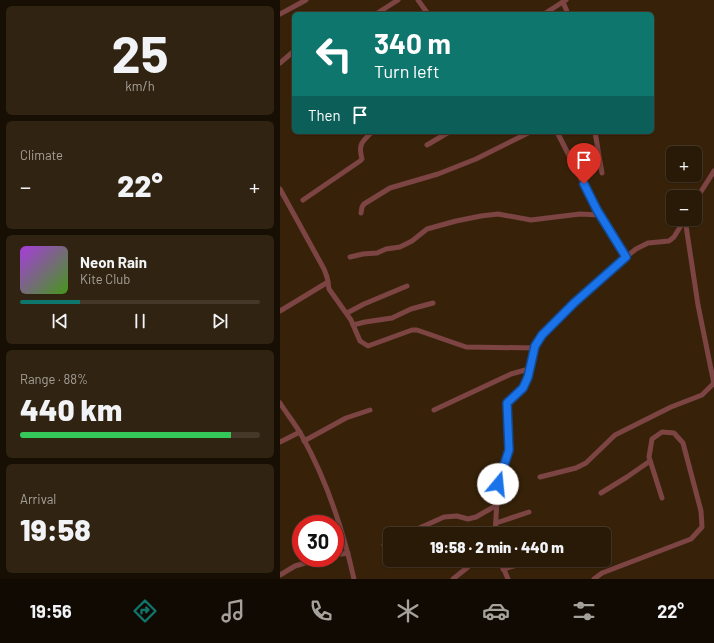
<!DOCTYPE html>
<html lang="en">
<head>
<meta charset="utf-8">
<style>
	:root { --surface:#291a07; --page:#312311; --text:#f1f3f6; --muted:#a5a19b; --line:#453828; --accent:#0f766e }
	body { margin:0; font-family:Barlow,sans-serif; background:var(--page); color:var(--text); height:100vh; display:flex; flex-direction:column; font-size:15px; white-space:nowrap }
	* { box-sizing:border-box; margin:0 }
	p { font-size:13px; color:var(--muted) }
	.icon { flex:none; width:22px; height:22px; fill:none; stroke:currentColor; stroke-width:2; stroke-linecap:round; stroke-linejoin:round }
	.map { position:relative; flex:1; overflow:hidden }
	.details { display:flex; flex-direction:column; gap:6px; padding:6px; background:#170e04; width:280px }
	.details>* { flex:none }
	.hud { position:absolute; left:12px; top:12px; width:362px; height:122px; border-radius:6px; box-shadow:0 1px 3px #0004,0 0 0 1px var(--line); background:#0f766e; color:#fff; overflow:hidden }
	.controls { position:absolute; left:386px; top:146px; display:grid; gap:8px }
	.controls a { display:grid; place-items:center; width:36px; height:36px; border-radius:6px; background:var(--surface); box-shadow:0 1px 3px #0004,0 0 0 1px var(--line); font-size:20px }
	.speed { position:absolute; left:12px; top:515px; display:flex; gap:8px; font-size:20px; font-weight:700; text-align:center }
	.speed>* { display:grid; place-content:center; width:52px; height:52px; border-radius:50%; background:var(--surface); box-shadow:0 1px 3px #0004,0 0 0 1px var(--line); line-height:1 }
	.speed .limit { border:6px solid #d22; background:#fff; color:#111 }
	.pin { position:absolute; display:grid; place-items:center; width:34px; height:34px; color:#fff; margin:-41px -17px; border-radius:50% 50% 50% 0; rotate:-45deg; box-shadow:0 0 4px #0007 }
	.pin .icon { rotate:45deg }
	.me { position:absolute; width:44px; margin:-22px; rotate:17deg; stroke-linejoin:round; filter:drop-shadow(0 0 3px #0008) }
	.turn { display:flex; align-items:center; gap:14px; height:84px; padding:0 16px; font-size:18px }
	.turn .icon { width:52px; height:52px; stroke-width:2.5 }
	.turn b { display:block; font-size:28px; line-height:34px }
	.then { display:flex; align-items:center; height:38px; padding:0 16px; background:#0003; gap:8px; font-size:15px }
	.big { font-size:30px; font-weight:800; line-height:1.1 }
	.details .card { flex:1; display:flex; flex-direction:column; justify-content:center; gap:6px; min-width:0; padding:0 14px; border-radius:6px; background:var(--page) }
	.details .dial { align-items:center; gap:0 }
	.dial b { font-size:52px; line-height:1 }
	.song { display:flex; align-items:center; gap:12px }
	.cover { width:48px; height:48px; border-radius:6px; background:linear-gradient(135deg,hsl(280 70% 55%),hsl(100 70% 35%)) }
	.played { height:4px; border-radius:2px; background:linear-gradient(90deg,var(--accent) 25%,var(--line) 25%) }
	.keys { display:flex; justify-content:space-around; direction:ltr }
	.heat { display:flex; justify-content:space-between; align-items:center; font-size:22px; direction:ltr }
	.charge { height:6px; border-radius:3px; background:linear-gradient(90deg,#34c759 88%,var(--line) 0) }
	.trip { position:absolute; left:103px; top:527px; width:228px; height:40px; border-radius:6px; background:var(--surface); box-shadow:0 1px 3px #0004,0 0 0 1px var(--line); font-weight:800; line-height:40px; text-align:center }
	.tabs { display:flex; height:64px; justify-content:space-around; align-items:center; background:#100a03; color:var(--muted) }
	.tabs .icon { width:28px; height:28px }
	.tabs .selected { color:var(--accent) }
	.tabs b { font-size:18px; color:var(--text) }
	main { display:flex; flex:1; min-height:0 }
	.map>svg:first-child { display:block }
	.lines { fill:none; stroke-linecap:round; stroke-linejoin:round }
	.street { stroke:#7c4443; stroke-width:5 }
	.route-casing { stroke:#114b97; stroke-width:10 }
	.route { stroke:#1a73e8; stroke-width:7 }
</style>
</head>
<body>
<main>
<section class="details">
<div class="card dial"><b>25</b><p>km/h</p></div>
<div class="card"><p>Climate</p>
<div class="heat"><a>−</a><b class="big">22°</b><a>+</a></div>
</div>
<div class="card">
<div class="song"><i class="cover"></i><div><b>Neon Rain</b><p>Kite Club</p></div></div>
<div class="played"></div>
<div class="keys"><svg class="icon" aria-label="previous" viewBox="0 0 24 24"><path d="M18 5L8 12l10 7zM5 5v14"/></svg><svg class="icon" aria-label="pause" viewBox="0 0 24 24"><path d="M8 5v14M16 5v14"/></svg><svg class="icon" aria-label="next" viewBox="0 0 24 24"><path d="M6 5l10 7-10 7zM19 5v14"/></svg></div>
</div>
<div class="card"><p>Range · 88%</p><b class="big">440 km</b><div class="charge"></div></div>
<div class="card"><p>Arrival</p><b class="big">19:58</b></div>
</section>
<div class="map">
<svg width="434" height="579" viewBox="0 0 434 579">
	<rect width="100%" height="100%" fill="#372209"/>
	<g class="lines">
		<g class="street">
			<path d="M 138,0 L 148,14"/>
			<path d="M 283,2 L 288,14"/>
			<path d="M 0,14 L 26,0"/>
			<path d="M 96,14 L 118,0"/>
			<path d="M 264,14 L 286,0"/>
			<path d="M 0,63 L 14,51"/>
			<path d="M 277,132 L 317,210 L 346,257"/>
			<path d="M 315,132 L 322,173"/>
			<path d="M 147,145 L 169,132"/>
			<path d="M 0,189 L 44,269 L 47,277 L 48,282 L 0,311"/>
			<path d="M 23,200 L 80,161 L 82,159 C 78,144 82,142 92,132"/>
			<path d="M 415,201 L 434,171"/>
			<path d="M 81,213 L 82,207 L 84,204 L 110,188 L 158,174 L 196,159 L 250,132"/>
			<path d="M 405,219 L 418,305 L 434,384"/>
			<path d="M 70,257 L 83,254 L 97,253 L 106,249 L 120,247 L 132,241 L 147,229 L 176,221 L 201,216 L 218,214 L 251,220 L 300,214 L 320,215"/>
			<path d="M 48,282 L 49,289 L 71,320 L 80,341 L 88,346 L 132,330 L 137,330 L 186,347 L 255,348"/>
			<path d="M 67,313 L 84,304 L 127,286"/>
			<path d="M 73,325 L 85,322 L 112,318 L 131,309 L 153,303"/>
			<path d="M 0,403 C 7,414 16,425 22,436 C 47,481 63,530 74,579"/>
			<path d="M 154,410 L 231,374 L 249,369"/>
			<path d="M 24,441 L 66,418 L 90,410"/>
			<path d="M 0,442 L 20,432"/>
			<path d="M 260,477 L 296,468 L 306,463 L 335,435 L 391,407 L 422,395 L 434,383"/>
			<path d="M 321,493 L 347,477 L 370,461"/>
			<path d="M 216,523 L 249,512"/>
			<path d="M 126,534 L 164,517 L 177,516 L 188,519 L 196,517 L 217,505"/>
			<path d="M 215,534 L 218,484 L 229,450 L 227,403 L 243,388 L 248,377 L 255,346 L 262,335 L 294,303 L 336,265 L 356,249 L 368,243 L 389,241 L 394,237 L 405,219"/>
			<path d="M 104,545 L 110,542"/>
			<path d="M 55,555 L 68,553"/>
			<path d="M 220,560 L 228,579"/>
			<path d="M 223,569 L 255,560"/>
			<path d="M 0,575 L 15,566 L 42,558"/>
			<path d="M 173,579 L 188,567 L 192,560"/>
			<path d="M 314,579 L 322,573 L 411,539 L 422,527 L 421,511 L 403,443 L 394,433 L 382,432 L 372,439 L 369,457 L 382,498"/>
		</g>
	</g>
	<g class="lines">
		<g class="route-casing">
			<path id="route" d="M 218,484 L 229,450 L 227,403 L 243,388 L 248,377 L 255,346 L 262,335 L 294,303 L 346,257 L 317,210 L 304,184"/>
		</g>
		<use href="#route" class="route"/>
	</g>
</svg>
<div class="controls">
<a>+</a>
<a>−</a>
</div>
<div class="speed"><div class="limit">30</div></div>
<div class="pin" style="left:304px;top:184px;background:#d93025"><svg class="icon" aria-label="arrive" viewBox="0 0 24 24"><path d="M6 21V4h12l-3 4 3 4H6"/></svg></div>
<svg class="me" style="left:218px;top:484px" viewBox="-20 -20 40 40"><circle r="19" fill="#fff"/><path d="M0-13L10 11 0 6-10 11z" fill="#1a73e8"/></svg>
<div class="trip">19:58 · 2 min · 440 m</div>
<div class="hud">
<div class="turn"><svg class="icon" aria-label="left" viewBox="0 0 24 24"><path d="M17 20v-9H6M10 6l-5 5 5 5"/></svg><div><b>340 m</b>Turn left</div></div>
<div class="then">Then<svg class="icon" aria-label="arrive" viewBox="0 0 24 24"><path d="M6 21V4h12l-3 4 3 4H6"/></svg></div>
</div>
</div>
</main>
<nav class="tabs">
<b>19:56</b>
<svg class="icon selected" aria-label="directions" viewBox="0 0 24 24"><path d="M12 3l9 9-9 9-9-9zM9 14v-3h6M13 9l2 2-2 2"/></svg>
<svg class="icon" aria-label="music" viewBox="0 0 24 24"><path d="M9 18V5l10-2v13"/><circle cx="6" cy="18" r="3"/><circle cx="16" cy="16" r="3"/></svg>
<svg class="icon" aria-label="phone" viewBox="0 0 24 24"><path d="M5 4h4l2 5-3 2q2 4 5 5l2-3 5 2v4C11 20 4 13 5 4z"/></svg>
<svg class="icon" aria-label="climate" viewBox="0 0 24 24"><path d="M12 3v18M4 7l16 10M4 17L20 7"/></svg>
<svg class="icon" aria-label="car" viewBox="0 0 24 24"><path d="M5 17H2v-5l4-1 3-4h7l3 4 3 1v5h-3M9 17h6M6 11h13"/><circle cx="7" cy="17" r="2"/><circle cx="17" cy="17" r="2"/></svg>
<svg class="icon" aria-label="filters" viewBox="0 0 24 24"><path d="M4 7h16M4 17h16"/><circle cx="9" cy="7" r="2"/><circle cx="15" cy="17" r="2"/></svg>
<b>22°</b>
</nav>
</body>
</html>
